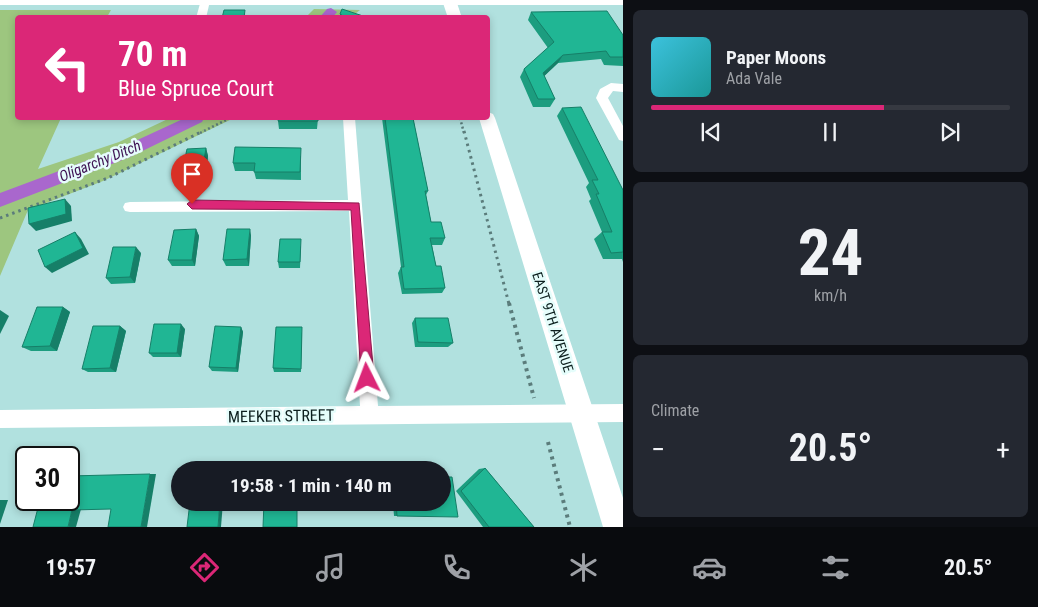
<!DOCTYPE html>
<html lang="en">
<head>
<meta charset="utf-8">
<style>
	:root { --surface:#171b24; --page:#242831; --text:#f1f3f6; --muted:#9ea1a6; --line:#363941; --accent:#db2777 }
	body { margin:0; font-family:"Roboto Condensed",sans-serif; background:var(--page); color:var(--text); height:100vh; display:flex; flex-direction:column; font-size:19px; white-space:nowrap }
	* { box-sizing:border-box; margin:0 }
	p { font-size:16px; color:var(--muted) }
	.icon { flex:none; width:28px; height:28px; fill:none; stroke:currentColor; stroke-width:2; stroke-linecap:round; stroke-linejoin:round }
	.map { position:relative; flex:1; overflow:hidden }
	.panel { display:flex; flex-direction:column; gap:10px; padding:10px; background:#0d0f14; width:415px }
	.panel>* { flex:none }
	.banner { position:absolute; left:15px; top:15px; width:475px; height:105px; border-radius:5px; box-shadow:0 2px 8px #0003; background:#db2777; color:#fff; overflow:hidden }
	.speed { position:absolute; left:15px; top:446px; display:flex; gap:10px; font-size:25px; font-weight:700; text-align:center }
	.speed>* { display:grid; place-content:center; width:65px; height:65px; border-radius:50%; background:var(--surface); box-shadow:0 2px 8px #0003; line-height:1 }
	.speed .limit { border:2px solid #111; border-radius:8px; background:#fff; color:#111 }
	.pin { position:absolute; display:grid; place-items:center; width:42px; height:42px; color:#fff; margin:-51px -21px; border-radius:50% 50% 50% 0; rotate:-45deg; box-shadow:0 0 5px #0007 }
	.pin .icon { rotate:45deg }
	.me { position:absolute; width:55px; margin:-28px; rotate:357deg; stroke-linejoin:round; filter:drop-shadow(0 0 4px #0008) }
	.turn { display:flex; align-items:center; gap:18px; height:105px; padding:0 20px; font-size:22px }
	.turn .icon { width:65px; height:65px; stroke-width:2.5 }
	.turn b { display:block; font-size:35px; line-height:42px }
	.big { font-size:38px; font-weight:700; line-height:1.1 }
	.panel .widget { flex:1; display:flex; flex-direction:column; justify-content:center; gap:8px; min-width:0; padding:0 18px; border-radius:8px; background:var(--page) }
	.panel .dial { align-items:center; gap:0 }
	.dial b { font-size:65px; line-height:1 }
	.song { display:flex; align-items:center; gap:15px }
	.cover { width:60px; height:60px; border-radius:8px; background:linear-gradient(135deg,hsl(190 70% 55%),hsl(180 70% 35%)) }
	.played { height:5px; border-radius:2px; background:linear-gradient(90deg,var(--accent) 65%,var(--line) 65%) }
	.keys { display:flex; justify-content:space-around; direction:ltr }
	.heat { display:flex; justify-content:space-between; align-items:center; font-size:28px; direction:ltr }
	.trip { position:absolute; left:171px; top:461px; width:280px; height:50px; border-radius:25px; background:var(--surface); box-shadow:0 2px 8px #0003; font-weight:700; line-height:50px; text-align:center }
	.dock { display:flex; height:80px; justify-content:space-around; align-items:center; background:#090b0e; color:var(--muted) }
	.dock .icon { width:35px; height:35px }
	.dock .on { color:var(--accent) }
	.dock b { font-size:22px; color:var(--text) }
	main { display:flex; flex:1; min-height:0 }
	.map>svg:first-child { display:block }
	.green { fill:#9dc67f }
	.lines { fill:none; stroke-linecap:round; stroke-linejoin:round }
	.canal { fill:#a967cd; fill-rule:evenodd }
	.path-far2 { stroke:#5b7c7b; stroke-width:2.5; stroke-dasharray:2 2.5; stroke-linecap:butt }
	.path-far1 { stroke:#5b7c7b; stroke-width:3; stroke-dasharray:2.5 4; stroke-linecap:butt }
	.path { stroke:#5b7c7b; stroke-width:4; stroke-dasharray:3 4.5; stroke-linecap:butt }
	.minor { fill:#fff; fill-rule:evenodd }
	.tertiary { fill:#fff; fill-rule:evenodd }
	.secondary { fill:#fff; fill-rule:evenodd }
	.wall { fill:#1c9d7f }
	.shaded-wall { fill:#167f68 }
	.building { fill:#20b694; stroke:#167f68 }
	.route { fill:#db2777; stroke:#8e194d }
	.labels { text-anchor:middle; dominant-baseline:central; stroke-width:5; stroke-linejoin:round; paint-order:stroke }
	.street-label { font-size:14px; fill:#0c1f1e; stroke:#e5fdfb }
	.water-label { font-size:15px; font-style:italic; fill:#3e1353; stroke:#e5fdfb }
	.near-street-label { font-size:16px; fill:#0c1f1e; stroke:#e5fdfb }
</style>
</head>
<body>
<main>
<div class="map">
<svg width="623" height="527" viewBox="0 0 623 527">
	<rect width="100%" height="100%" fill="#b1e1df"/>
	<g class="green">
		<path d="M 314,9 L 360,10 L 351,17 L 305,18 Z"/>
		<path d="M 0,10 L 111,10 L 107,17 L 18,18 L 18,118 L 61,118 L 38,169 L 119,142 L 170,118 L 234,118 L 103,181 L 28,210 L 0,276 Z"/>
	</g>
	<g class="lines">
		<g class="canal">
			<path d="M 331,8 L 337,12 L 332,18 L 319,18 L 327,9 Z"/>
			<path d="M 185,118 L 204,118 L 202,122 L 130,157 L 0,207 L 0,193 L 118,149 Z"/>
		</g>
		<g class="path-far2">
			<path d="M 460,118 L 464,133"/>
			<path d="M 200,133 L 230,118"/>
		</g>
		<g class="path-far1">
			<path d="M 464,131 L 509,304"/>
			<path d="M 0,218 L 108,178 L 203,131"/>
		</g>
		<g class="path">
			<path d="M 509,303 L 534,398"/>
			<path d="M 548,442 L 570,527"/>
		</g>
		<g class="minor">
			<path d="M 201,0 L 210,1 L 206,18 L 196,18 Z"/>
			<path d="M 611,83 L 623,84 L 623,92 L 613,91 L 608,98 L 623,126 L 623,141 L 619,140 L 596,98 L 600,89 Z"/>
			<path d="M 343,118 L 355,118 L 378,406 L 623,404 L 623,422 L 0,428 L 0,410 L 360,406 L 349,211 L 130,212 L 125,211 L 123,207 L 125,203 L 130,202 L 348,200 Z"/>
		</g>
		<rect class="tertiary" x="0" y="0" width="623" height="5"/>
		<g class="secondary">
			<path d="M 442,0 L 456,0 L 462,18 L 448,18 Z"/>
			<path d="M 488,112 L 493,114 L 495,118 L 623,498 L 623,527 L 603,527 L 479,118 L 488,118 Z"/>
		</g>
	</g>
	<g class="wall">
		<path d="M 531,12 L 623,35 L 623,66 L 604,65 L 601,59 L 558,63 L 544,76 L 555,99 L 550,107 L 533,107 L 520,77 L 524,69 L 548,48 L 528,20 Z"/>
		<path d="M 340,14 L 369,18 L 340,18 Z"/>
		<path d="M 562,108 L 623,190 L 623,262 L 622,259 L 603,259 L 594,239 L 602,232 L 589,201 L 591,199 L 586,187 L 589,183 L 557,116 Z"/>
		<path d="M 105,118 L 123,118 L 123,119 L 106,119 Z"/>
		<path d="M 318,118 L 317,129 L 279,129 L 278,121 Z"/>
		<path d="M 382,118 L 413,118 L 428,191 L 426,195 L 431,222 L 445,238 L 442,245 L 432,245 L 436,266 L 445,288 L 442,293 L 402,294 L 398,273 L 401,267 Z"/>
		<path d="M 206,148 L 208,156 L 205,179 L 185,180 L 182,172 Z"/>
		<path d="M 301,156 L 301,180 L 256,179 L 254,171 L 235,171 L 233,163 Z"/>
		<path d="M 196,229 L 199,236 L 195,266 L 172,266 L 168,260 Z"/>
		<path d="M 251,235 L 249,266 L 226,266 L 223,260 Z"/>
		<path d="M 301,246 L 300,268 L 279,268 L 278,262 Z"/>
		<path d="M 141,253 L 135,283 L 111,284 L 106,278 Z"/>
		<path d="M 63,307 L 70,312 L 57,351 L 31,351 L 22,347 Z"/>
		<path d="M 415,318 L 453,343 L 448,347 L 415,347 L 412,323 Z"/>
		<path d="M 120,326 L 126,331 L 116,372 L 88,372 L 82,369 Z"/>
		<path d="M 241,327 L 243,332 L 238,372 L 212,371 L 209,367 Z"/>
		<path d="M 185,329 L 181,357 L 153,357 L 149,353 Z"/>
		<path d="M 302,332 L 301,372 L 274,372 L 273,368 Z"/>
		<path d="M 485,468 L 534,527 L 483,527 L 456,491 L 479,469 Z"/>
		<path d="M 393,502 L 442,502 L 397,516 L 394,516 Z"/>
	</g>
	<g class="shaded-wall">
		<path d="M 563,55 L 558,63 L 538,82 L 543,73 Z"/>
		<path d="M 206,148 L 208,156 L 205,179 L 202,172 Z"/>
		<path d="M 65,199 L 71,206 L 72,221 L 36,231 L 29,224 Z"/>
		<path d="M 196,229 L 199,236 L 195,266 L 192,260 Z"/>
		<path d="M 250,229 L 251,235 L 249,266 L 247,259 Z"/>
		<path d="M 75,232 L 81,239 L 89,254 L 52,273 L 45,267 Z"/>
		<path d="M 136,247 L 141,253 L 135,283 L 130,277 Z"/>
		<path d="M 63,307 L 70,312 L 57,351 L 50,346 Z"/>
		<path d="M 0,310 L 9,316 L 0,334 Z"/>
		<path d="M 181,324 L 185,329 L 181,357 L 177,353 Z"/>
		<path d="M 120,326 L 126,331 L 116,372 L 110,368 Z"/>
		<path d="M 241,327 L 243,332 L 238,372 L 236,368 Z"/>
		<path d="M 150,474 L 156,474 L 147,527 L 141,527 Z"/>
		<path d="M 0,500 L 8,500 L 0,524 Z"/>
		<path d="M 220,502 L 223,502 L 221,527 L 218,527 Z"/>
		<path d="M 81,509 L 76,527 L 68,527 L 72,510 Z"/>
	</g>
	<g class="building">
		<path d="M 342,9 L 369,18 L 346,18 L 340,14 Z"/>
		<path d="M 224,10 L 245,10 L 244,18 L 222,18 Z"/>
		<path d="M 607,11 L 623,35 L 623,57 L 610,57 L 606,51 L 563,55 L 543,73 L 555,99 L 538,99 L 524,69 L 554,42 L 531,12 Z"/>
		<path d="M 581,107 L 623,190 L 623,252 L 611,253 L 602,232 L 612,232 L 596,194 L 599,194 L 592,180 L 598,180 L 562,108 Z"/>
		<path d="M 279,118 L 318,118 L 318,121 L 278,121 Z"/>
		<path d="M 385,118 L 413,118 L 428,191 L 425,191 L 431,222 L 441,222 L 445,238 L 430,238 L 436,266 L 441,266 L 445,288 L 404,289 L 401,267 L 404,267 Z"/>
		<path d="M 235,147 L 301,148 L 300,172 L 254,172 L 255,163 L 233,163 Z"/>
		<path d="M 206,148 L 202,172 L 182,172 L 187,149 Z"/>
		<path d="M 65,199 L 66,214 L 29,224 L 28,208 Z"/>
		<path d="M 196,229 L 192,260 L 168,260 L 174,230 Z"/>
		<path d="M 227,229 L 250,229 L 247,259 L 223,260 Z"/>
		<path d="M 75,232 L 83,248 L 45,267 L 38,250 Z"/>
		<path d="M 280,239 L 301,239 L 300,262 L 278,262 Z"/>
		<path d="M 113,247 L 136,247 L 130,277 L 106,278 Z"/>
		<path d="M 37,307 L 63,307 L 50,346 L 22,347 Z"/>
		<path d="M 415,318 L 448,318 L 453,343 L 418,342 Z"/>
		<path d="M 154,324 L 181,324 L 177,353 L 149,353 Z"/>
		<path d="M 93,326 L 120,326 L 110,368 L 82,369 Z"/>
		<path d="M 215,326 L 241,327 L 236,368 L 209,367 Z"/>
		<path d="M 276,327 L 302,327 L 301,369 L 273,368 Z"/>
		<path d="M 485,468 L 534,527 L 489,527 L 461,491 Z"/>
		<path d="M 150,474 L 141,527 L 108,527 L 111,509 L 72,510 L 68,527 L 33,527 L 40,500 L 69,500 L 69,476 Z"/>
		<path d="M 442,477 L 452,477 L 458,517 L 397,516 L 396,502 L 442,502 Z"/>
		<path d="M 190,502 L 220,502 L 218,527 L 187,527 Z"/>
		<path d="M 264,502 L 297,502 L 297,527 L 263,527 Z"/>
	</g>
	<path class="route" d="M 192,200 L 359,203 L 374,378 L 372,383 L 367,384 L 363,383 L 361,378 L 351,210 L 192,209 L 187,204 Z"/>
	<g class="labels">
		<g class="street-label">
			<text transform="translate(553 322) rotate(72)">EAST 9TH AVENUE</text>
		</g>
		<g class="water-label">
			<text transform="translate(100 161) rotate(-22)">Oligarchy Ditch</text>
		</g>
		<g class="near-street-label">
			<text transform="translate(281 416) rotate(-1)">MEEKER STREET</text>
		</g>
	</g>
</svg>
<div class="speed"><div class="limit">30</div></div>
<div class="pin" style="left:192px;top:204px;background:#d93025"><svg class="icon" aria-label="arrive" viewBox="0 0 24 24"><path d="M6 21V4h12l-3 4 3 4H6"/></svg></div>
<svg class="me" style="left:367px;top:378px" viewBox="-20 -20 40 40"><path d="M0-17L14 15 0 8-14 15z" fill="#db2777" stroke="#fff" stroke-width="4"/></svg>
<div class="trip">19:58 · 1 min · 140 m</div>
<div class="banner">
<div class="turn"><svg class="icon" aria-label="left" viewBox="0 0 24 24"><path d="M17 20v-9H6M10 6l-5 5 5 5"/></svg><div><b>70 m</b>Blue Spruce Court</div></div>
</div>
</div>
<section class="panel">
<div class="widget">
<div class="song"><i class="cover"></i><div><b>Paper Moons</b><p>Ada Vale</p></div></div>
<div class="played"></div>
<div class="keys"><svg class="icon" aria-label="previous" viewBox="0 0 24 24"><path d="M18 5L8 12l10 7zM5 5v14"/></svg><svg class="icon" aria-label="pause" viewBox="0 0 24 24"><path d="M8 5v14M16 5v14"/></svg><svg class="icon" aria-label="next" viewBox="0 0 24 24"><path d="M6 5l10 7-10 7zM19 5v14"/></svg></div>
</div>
<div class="widget dial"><b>24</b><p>km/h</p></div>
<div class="widget"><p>Climate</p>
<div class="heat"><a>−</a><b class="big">20.5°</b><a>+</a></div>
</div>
</section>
</main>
<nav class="dock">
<b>19:57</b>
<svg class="icon on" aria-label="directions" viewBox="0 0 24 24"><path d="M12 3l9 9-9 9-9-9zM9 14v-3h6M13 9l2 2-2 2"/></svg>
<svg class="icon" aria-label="music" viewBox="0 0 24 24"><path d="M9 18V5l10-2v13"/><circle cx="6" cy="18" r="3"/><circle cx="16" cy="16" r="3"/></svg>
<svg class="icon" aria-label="phone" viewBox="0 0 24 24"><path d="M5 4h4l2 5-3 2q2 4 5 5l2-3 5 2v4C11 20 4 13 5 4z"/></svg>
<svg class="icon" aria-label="climate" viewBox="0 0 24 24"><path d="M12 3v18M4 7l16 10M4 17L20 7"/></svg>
<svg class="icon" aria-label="car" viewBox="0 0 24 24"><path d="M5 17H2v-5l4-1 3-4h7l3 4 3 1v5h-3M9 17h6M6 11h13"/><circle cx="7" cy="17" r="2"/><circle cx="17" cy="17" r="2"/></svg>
<svg class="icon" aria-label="filters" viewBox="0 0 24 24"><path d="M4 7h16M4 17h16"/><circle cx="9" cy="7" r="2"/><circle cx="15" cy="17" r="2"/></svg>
<b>20.5°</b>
</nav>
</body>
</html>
